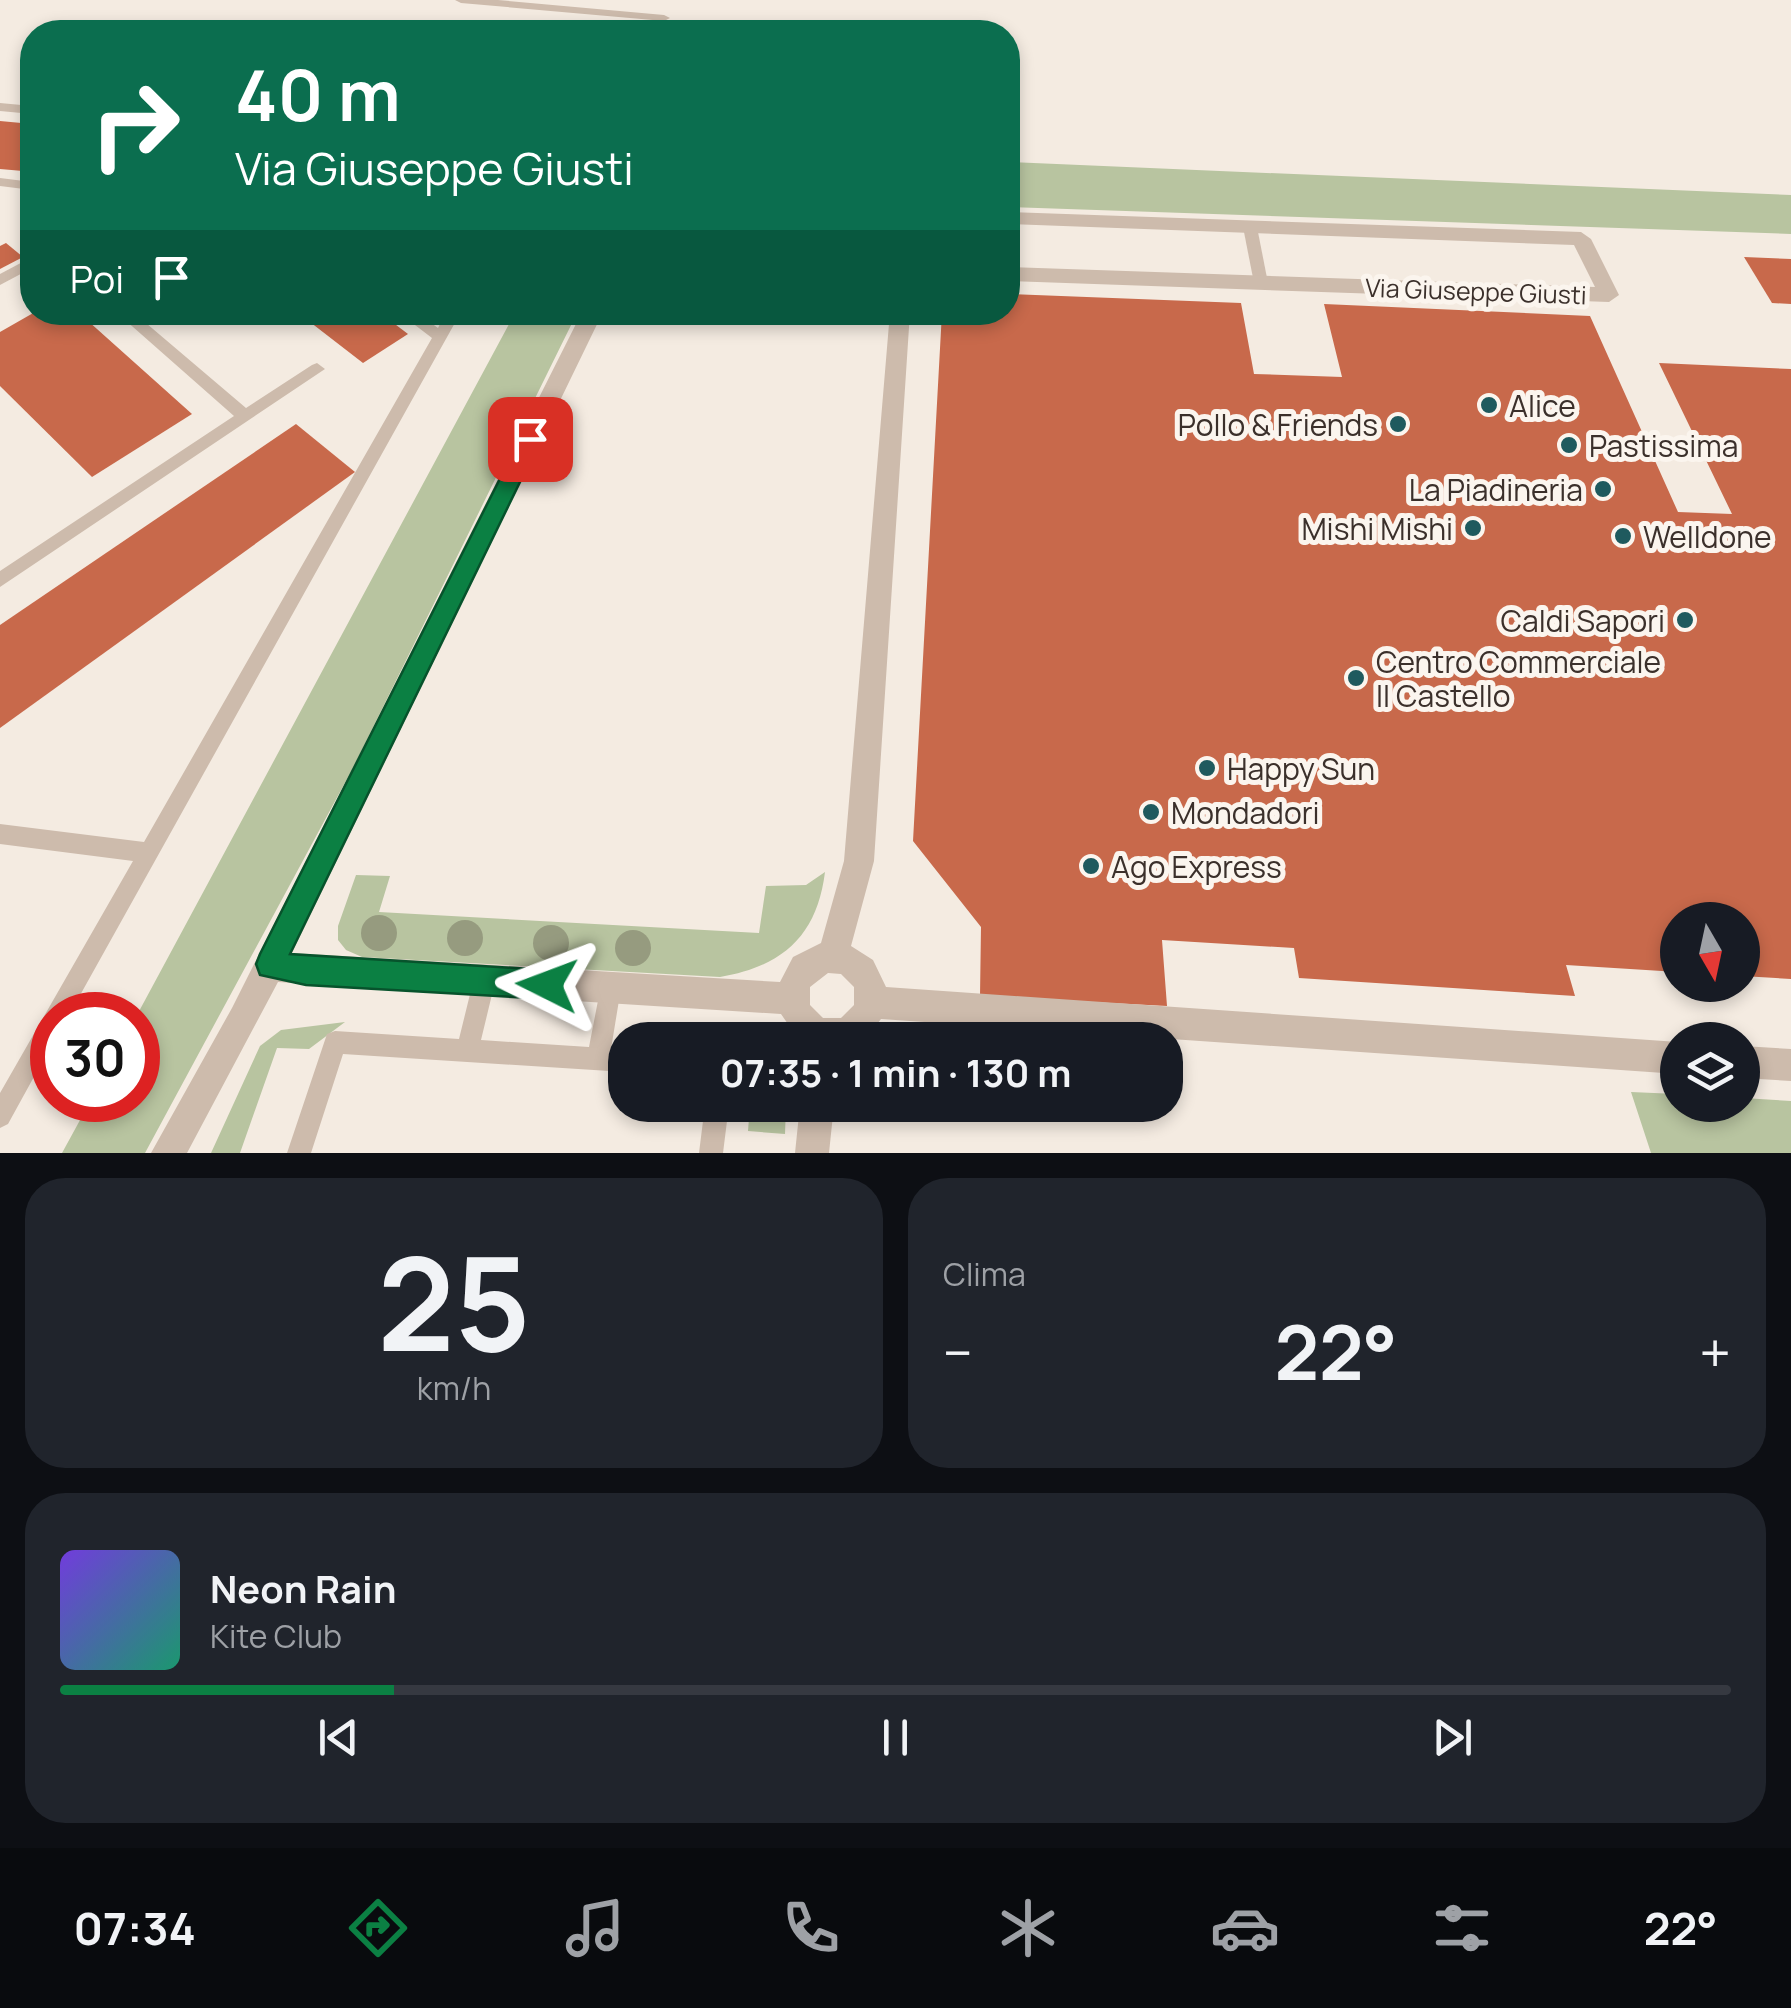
<!DOCTYPE html>
<html lang="it">
<head>
<meta charset="utf-8">
<style>
	:root { --surface:#171b24; --page:#20242c; --text:#f1f3f6; --muted:#9ea1a6; --line:#363941; --accent:#0b8043 }
	body { margin:0; font-family:Manrope,sans-serif; background:var(--page); color:var(--text); height:100vh; display:flex; flex-direction:column; font-size:38px; white-space:nowrap }
	* { box-sizing:border-box; margin:0 }
	p { font-size:32px; color:var(--muted) }
	.icon { flex:none; width:55px; height:55px; fill:none; stroke:currentColor; stroke-width:2; stroke-linecap:round; stroke-linejoin:round }
	.map { position:relative; height:1153px; overflow:hidden }
	.drawer { display:flex; flex-direction:column; gap:25px; padding:25px; background:#0d0f14; flex:1 }
	.drawer>* { flex:none }
	.hud { position:absolute; left:20px; top:20px; width:1000px; height:305px; border-radius:40px; box-shadow:0 5px 15px #0003; background:#0b6e4f; color:#fff; overflow:hidden }
	.needle { width:65px; rotate:171deg }
	.tools { position:absolute; left:1660px; top:902px; display:grid; gap:20px }
	.tools a { display:grid; place-items:center; width:100px; height:100px; border-radius:50%; background:var(--surface); box-shadow:0 5px 15px #0003; font-size:50px }
	.speed { position:absolute; left:30px; top:992px; display:flex; gap:20px; font-size:50px; font-weight:700; text-align:center }
	.speed>* { display:grid; place-content:center; width:130px; height:130px; border-radius:50%; background:var(--surface); box-shadow:0 5px 15px #0003; line-height:1 }
	.speed .limit { border:15px solid #d22; background:#fff; color:#111 }
	.pin { position:absolute; display:grid; place-items:center; width:85px; height:85px; color:#fff; margin:-42px; border-radius:20px; box-shadow:0 5px 15px #0006 }
	.me { position:absolute; width:110px; margin:-55px; rotate:273deg; stroke-linejoin:round; filter:drop-shadow(0 0 8px #0008) }
	.turn { display:flex; align-items:center; gap:35px; height:210px; padding:0 50px; font-size:45px }
	.turn .icon { width:130px; height:130px; stroke-width:2.5 }
	.turn b { display:block; font-size:70px; line-height:85px }
	.then { display:flex; align-items:center; height:95px; padding:0 50px; background:#0003; gap:20px; font-size:38px }
	.big { font-size:75px; font-weight:700; line-height:1.1 }
	.drawer .tile { flex:1; display:flex; flex-direction:column; justify-content:center; gap:15px; min-width:0; padding:0 35px; border-radius:40px; background:var(--page) }
	.drawer .dial { align-items:center; gap:0 }
	.dial b { font-size:130px; line-height:1 }
	.song { display:flex; align-items:center; gap:30px }
	.cover { width:120px; height:120px; border-radius:15px; background:linear-gradient(135deg,hsl(260 70% 55%),hsl(160 70% 35%)) }
	.played { height:10px; border-radius:5px; background:linear-gradient(90deg,var(--accent) 20%,var(--line) 20%) }
	.keys { display:flex; justify-content:space-around; direction:ltr }
	.heat { display:flex; justify-content:space-between; align-items:center; font-size:55px; direction:ltr }
	.drawer .tiles { flex:1; display:grid; gap:25px; grid-template-columns:1fr 1fr }
	.tile:last-child { grid-column:span 2 }
	.trip { position:absolute; left:608px; top:1022px; width:575px; height:100px; border-radius:40px; background:var(--surface); box-shadow:0 5px 15px #0003; font-weight:700; line-height:100px; text-align:center }
	.tabs { display:flex; height:160px; justify-content:space-around; align-items:center; background:#090b0e; color:var(--muted) }
	.tabs .icon { width:70px; height:70px }
	.tabs .selected { color:var(--accent) }
	.tabs b { font-size:45px; color:var(--text) }
	.map>svg:first-child { display:block }
	.green { fill:#b8c4a0 }
	.building { fill:#c8694b }
	.lines { fill:none; stroke-linecap:round; stroke-linejoin:round }
	.lane { fill:#cdbbac; fill-rule:evenodd }
	.street { fill:#cdbbac; fill-rule:evenodd }
	.tree { fill:#969b7f }
	.route { fill:#0b8043; stroke:#07532c; stroke-width:2.5 }
	.poi-dot { fill:#1f5a5e; stroke:#fbf5ee; stroke-width:4 }
	.labels { text-anchor:middle; dominant-baseline:central; stroke-width:10; stroke-linejoin:round; paint-order:stroke }
	.far-street-label { font-size:25px; fill:#3b302b; stroke:#fbf5ee }
	.poi-label { font-size:30px; fill:#3b302b; stroke:#fbf5ee; text-anchor:start }
</style>
</head>
<body>
<div class="map">
<svg width="1791" height="1153" viewBox="0 0 1791 1153">
	<rect width="100%" height="100%" fill="#f4ebe1"/>
	<g class="green">
		<path d="M 1008,162 L 1791,195 L 1791,234 L 1008,207 Z"/>
		<path d="M 515,313 L 577,313 L 354,766 L 145,1153 L 62,1153 L 91,1100 L 138,1100 L 137,1015 Z"/>
		<path d="M 825,872 C 817,935 784,966 720,977 L 362,957 L 346,950 L 338,940 L 338,926 L 356,875 L 390,876 L 379,912 L 759,933 L 766,886 L 806,885 Z"/>
		<path d="M 345,1022 L 309,1049 L 277,1048 L 240,1153 L 211,1153 L 260,1046 L 281,1030 Z"/>
		<path d="M 1631,1092 L 1677,1094 L 1678,1105 L 1742,1105 L 1743,1098 L 1791,1101 L 1791,1153 L 1651,1153 Z"/>
		<path d="M 750,1105 L 786,1105 L 785,1134 L 748,1131 Z"/>
	</g>
	<g class="building">
		<path d="M 0,121 L 32,124 L 32,161 L 23,171 L 0,169 Z"/>
		<path d="M 6,243 L 23,257 L 0,269 L 0,246 Z"/>
		<path d="M 1744,257 L 1791,259 L 1791,304 L 1772,303 Z"/>
		<path d="M 1008,294 L 1241,303 L 1254,374 L 1342,377 L 1324,304 L 1590,316 L 1678,512 L 1732,514 L 1659,363 L 1791,369 L 1791,979 L 1742,976 L 1742,920 L 1678,920 L 1678,972 L 1566,965 L 1575,996 L 1299,978 L 1294,948 L 1162,940 L 1167,1006 L 980,996 L 981,927 L 913,841 L 942,312 L 1008,312 Z"/>
		<path d="M 35,312 L 78,312 L 192,414 L 92,477 L 0,386 L 0,332 Z"/>
		<path d="M 297,312 L 379,312 L 408,334 L 363,363 Z"/>
		<path d="M 296,424 L 355,472 L 0,728 L 0,625 Z"/>
	</g>
	<g class="lines">
		<g class="lane">
			<path d="M 455,0 L 498,0 L 664,15 L 670,18 L 664,21 L 461,3 Z"/>
			<path d="M 0,103 L 32,106 L 32,114 L 0,111 Z"/>
			<path d="M 0,178 L 32,182 L 32,190 L 0,186 Z"/>
			<path d="M 1250,223 L 1257,227 L 1268,283 L 1261,288 L 1254,283 L 1243,227 Z"/>
			<path d="M 32,257 L 32,268 L 0,285 L 0,274 Z"/>
			<path d="M 116,312 L 133,312 L 246,408 L 312,365 L 317,363 L 325,369 L 0,587 L 0,571 L 234,416 Z"/>
			<path d="M 398,312 L 416,312 L 438,328 L 446,312 L 461,312 L 69,1015 L 52,1015 L 52,1044 L 8,1124 L 0,1128 L 0,1093 L 133,861 L 0,844 L 0,824 L 144,842 L 432,338 Z"/>
			<path d="M 484,971 L 492,974 L 495,982 L 481,1040 L 589,1047 L 602,980 L 610,977 L 618,980 L 621,988 L 611,1049 L 625,1050 L 625,1072 L 343,1054 L 311,1153 L 287,1153 L 327,1034 L 335,1031 L 459,1039 L 473,982 L 476,974 Z"/>
			<path d="M 705,1105 L 729,1105 L 723,1153 L 699,1153 Z"/>
		</g>
		<g class="street">
			<path d="M 1008,212 L 1581,232 L 1591,239 L 1619,295 L 1609,302 L 1008,281 L 1008,267 L 1595,287 L 1574,245 L 1008,224 Z"/>
			<path d="M 582,312 L 603,312 L 292,953 L 780,982 L 793,957 L 821,943 L 844,861 L 890,312 L 910,312 L 874,861 L 851,946 L 873,960 L 886,987 L 1678,1042 L 1678,1074 L 881,1019 L 865,1040 L 799,1040 L 781,1014 L 278,982 L 187,1153 L 151,1153 L 232,1008 ZM 828,973 L 841,974 L 854,987 L 854,1005 L 841,1018 L 823,1018 L 810,1005 L 810,987 Z"/>
			<path d="M 1742,1046 L 1791,1049 L 1791,1081 L 1742,1078 Z"/>
			<path d="M 800,1105 L 834,1105 L 829,1153 L 795,1153 Z"/>
		</g>
	</g>
	<g class="tree">
		<circle cx="379" cy="933" r="18"/>
		<circle cx="465" cy="938" r="18"/>
		<circle cx="551" cy="943" r="18"/>
		<circle cx="633" cy="948" r="18"/>
	</g>
	<path class="route" d="M 530,431 L 541,439 L 290,954 L 547,970 L 557,975 L 562,985 L 557,995 L 547,999 L 306,985 L 260,975 L 256,964 L 260,954 L 520,439 Z"/>
	<g class="poi-dot">
		<circle cx="1489" cy="405" r="10"/>
		<circle cx="1398" cy="424" r="10"/>
		<circle cx="1569" cy="445" r="10"/>
		<circle cx="1603" cy="489" r="10"/>
		<circle cx="1473" cy="528" r="10"/>
		<circle cx="1623" cy="536" r="10"/>
		<circle cx="1685" cy="620" r="10"/>
		<circle cx="1356" cy="678" r="10"/>
		<circle cx="1207" cy="768" r="10"/>
		<circle cx="1151" cy="812" r="10"/>
		<circle cx="1091" cy="866" r="10"/>
	</g>
	<g class="labels">
		<g class="far-street-label">
			<text transform="translate(1476 291) rotate(2)">Via Giuseppe Giusti</text>
		</g>
		<g class="poi-label">
			<text x="1509" y="405">Alice</text>
			<text x="1378" y="424" text-anchor="end">Pollo &amp; Friends</text>
			<text x="1589" y="445">Pastissima</text>
			<text x="1583" y="489" text-anchor="end">La Piadineria</text>
			<text x="1453" y="528" text-anchor="end">Mishi Mishi</text>
			<text x="1643" y="536">Welldone</text>
			<text x="1665" y="620" text-anchor="end">Caldi Sapori</text>
			<text x="1376" y="661">Centro Commerciale<tspan x="1376" dy="34">Il Castello</tspan></text>
			<text x="1227" y="768">Happy Sun</text>
			<text x="1171" y="812">Mondadori</text>
			<text x="1111" y="866">Ago Express</text>
		</g>
	</g>
</svg>
<div class="tools">
<a><svg class="needle" viewBox="-14 -14 28 28"><path d="M0-13l5 13h-10z" fill="#e53935"/><path d="M0 13l5-13h-10z" fill="#9ea1a6"/></svg></a>
<a><svg class="icon" aria-label="layers" viewBox="0 0 24 24"><path d="M12 4l9 5-9 5-9-5zM3 14l9 5 9-5"/></svg></a>
</div>
<div class="speed"><div class="limit">30</div></div>
<div class="pin" style="left:530px;top:439px;background:#d93025"><svg class="icon" aria-label="arrive" viewBox="0 0 24 24"><path d="M6 21V4h12l-3 4 3 4H6"/></svg></div>
<svg class="me" style="left:547px;top:985px" viewBox="-20 -20 40 40"><path d="M0-17L14 15 0 8-14 15z" fill="#0b8043" stroke="#fff" stroke-width="4"/></svg>
<div class="trip">07:35 · 1 min · 130 m</div>
<div class="hud">
<div class="turn"><svg class="icon" aria-label="right" viewBox="0 0 24 24"><path d="M7 20v-9h11M14 6l5 5-5 5"/></svg><div><b>40 m</b>Via Giuseppe Giusti</div></div>
<div class="then">Poi<svg class="icon" aria-label="arrive" viewBox="0 0 24 24"><path d="M6 21V4h12l-3 4 3 4H6"/></svg></div>
</div>
</div>
<section class="drawer">
<div class="tiles">
<div class="tile dial"><b>25</b><p>km/h</p></div>
<div class="tile"><p>Clima</p>
<div class="heat"><a>−</a><b class="big">22°</b><a>+</a></div>
</div>
<div class="tile">
<div class="song"><i class="cover"></i><div><b>Neon Rain</b><p>Kite Club</p></div></div>
<div class="played"></div>
<div class="keys"><svg class="icon" aria-label="previous" viewBox="0 0 24 24"><path d="M18 5L8 12l10 7zM5 5v14"/></svg><svg class="icon" aria-label="pause" viewBox="0 0 24 24"><path d="M8 5v14M16 5v14"/></svg><svg class="icon" aria-label="next" viewBox="0 0 24 24"><path d="M6 5l10 7-10 7zM19 5v14"/></svg></div>
</div>
</div>
</section>
<nav class="tabs">
<b>07:34</b>
<svg class="icon selected" aria-label="directions" viewBox="0 0 24 24"><path d="M12 3l9 9-9 9-9-9zM9 14v-3h6M13 9l2 2-2 2"/></svg>
<svg class="icon" aria-label="music" viewBox="0 0 24 24"><path d="M9 18V5l10-2v13"/><circle cx="6" cy="18" r="3"/><circle cx="16" cy="16" r="3"/></svg>
<svg class="icon" aria-label="phone" viewBox="0 0 24 24"><path d="M5 4h4l2 5-3 2q2 4 5 5l2-3 5 2v4C11 20 4 13 5 4z"/></svg>
<svg class="icon" aria-label="climate" viewBox="0 0 24 24"><path d="M12 3v18M4 7l16 10M4 17L20 7"/></svg>
<svg class="icon" aria-label="car" viewBox="0 0 24 24"><path d="M5 17H2v-5l4-1 3-4h7l3 4 3 1v5h-3M9 17h6M6 11h13"/><circle cx="7" cy="17" r="2"/><circle cx="17" cy="17" r="2"/></svg>
<svg class="icon" aria-label="filters" viewBox="0 0 24 24"><path d="M4 7h16M4 17h16"/><circle cx="9" cy="7" r="2"/><circle cx="15" cy="17" r="2"/></svg>
<b>22°</b>
</nav>
</body>
</html>
